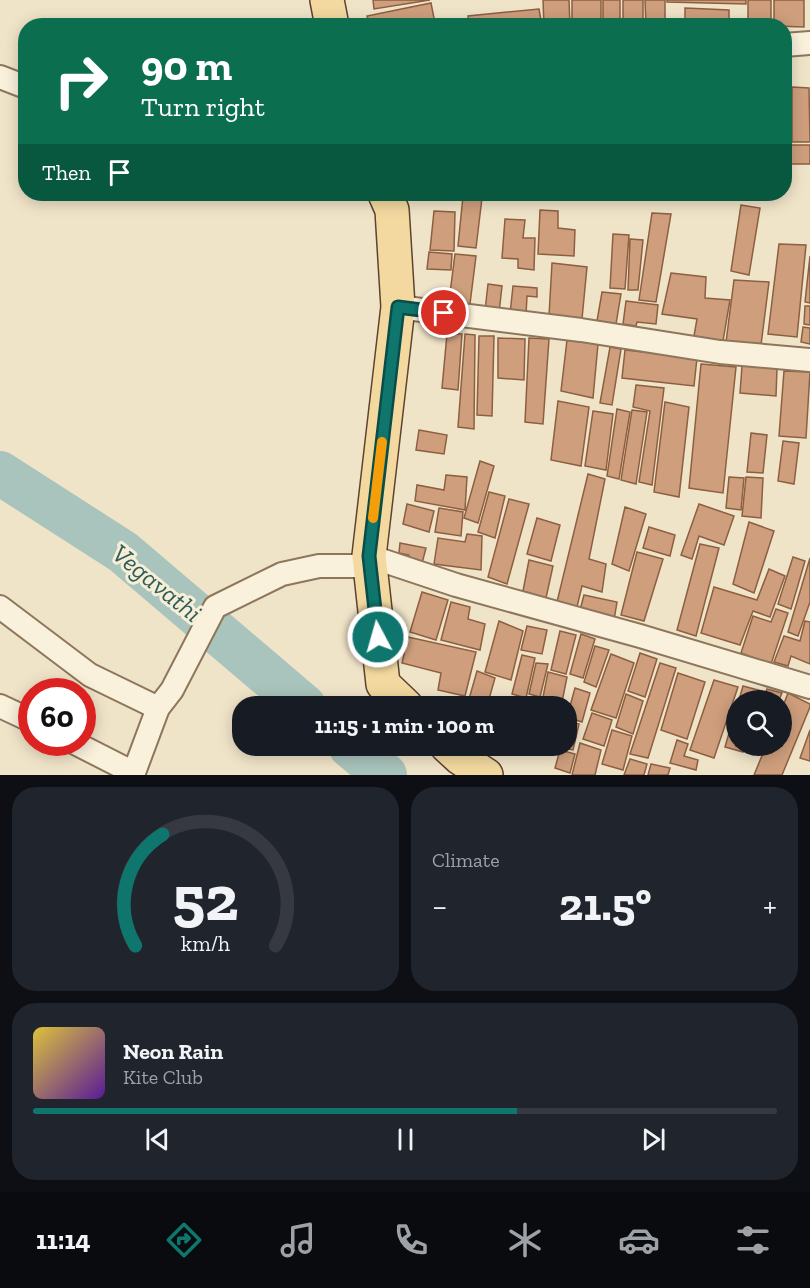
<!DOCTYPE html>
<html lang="en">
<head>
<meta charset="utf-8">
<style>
	:root { --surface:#171b24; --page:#20242c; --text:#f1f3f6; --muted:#9ea1a6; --line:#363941; --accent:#0f766e }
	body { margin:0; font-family:"Zilla Slab",serif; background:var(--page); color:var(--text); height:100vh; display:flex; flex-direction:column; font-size:22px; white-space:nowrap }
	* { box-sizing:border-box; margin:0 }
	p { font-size:20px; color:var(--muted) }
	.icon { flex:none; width:33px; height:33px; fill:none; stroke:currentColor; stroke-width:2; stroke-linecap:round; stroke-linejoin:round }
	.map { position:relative; height:775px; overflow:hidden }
	.side { display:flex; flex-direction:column; gap:12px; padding:12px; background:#0d0f14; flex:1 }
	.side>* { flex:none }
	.top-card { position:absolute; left:18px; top:18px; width:774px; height:183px; border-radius:24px; box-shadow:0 3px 15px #0003; background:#0b6e4f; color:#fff; overflow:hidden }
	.tools { position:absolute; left:726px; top:690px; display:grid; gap:12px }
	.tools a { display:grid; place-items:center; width:66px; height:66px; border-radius:50%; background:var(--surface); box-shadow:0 3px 15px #0003; font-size:30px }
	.speed { position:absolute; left:18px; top:678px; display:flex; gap:12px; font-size:30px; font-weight:700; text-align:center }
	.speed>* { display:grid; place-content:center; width:78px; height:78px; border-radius:50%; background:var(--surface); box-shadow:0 3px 15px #0003; line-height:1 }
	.speed .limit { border:9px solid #d22; background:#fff; color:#111 }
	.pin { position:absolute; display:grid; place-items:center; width:51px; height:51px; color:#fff; margin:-26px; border:3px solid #fff; border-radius:50%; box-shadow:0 2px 6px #0007 }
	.me { position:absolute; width:66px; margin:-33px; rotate:354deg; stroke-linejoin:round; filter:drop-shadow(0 0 4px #0008) }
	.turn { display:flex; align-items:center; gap:21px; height:126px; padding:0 24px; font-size:27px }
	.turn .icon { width:78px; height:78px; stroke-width:2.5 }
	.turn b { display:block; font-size:42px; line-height:51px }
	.then { display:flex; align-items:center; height:57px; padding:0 24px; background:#0003; gap:12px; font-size:22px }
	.big { font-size:45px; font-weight:700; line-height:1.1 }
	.side .card { flex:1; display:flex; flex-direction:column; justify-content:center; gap:9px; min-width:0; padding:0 21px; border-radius:24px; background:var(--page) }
	.side .dial { align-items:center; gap:0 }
	.dial svg { height:156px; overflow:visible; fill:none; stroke:var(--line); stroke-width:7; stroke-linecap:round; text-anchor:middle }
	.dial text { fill:var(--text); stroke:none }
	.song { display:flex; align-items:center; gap:18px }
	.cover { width:72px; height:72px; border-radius:9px; background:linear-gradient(135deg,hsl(50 70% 55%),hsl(270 70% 35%)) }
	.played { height:6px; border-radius:3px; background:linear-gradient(90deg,var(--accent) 65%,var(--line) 65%) }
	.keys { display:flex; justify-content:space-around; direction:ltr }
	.heat { display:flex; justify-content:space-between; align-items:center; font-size:33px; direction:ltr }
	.side .tiles { flex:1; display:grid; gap:12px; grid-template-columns:1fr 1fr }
	.card:last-child { grid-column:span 2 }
	.trip { position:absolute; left:232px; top:696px; width:345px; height:60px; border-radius:24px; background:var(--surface); box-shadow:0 3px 15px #0003; font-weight:700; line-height:60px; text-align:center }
	.menu { display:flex; height:96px; justify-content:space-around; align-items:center; background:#090b0e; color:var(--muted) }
	.menu .icon { width:42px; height:42px }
	.menu .selected { color:var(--accent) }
	.menu b { font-size:27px; color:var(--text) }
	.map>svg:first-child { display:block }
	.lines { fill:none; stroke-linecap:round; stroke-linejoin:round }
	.river { stroke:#a9c4bc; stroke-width:44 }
	.building { fill:#cf9f7d; stroke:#8d5f41; stroke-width:1.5 }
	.street-casing { stroke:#8d765c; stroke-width:26 }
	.primary-casing { stroke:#5b4430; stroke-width:36 }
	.street { stroke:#faf1dc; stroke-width:22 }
	.primary { stroke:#f3d9a0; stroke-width:33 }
	.route-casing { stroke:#0a4d48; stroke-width:15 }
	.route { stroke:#0f766e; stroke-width:10 }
	.slow { stroke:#f59e0b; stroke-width:10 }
	.labels { text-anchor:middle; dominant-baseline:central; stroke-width:6; stroke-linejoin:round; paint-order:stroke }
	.water-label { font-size:26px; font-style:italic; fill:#2f5d5a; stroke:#f7eed8 }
</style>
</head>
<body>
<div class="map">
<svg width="810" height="775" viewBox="0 0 810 775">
	<rect width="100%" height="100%" fill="#f0e4c8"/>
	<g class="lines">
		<g class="river">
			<path d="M 0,473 L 123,552 L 304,706"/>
			<path d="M 350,746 L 385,775"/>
		</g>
	</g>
	<g class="building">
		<path d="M 373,0 L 430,0 L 374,9 Z"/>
		<path d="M 543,0 L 569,0 L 570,26 L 544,26 Z"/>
		<rect x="572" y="0" width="29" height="26"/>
		<rect x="603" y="0" width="17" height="24"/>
		<rect x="623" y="0" width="20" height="26"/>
		<path d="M 645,0 L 665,0 L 665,26 L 646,26 Z"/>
		<path d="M 667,0 L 746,0 L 746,4 L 667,2 Z"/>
		<rect x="748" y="0" width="23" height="26"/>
		<path d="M 774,0 L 804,0 L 804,27 L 774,26 Z"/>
		<path d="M 431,3 L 435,23 L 425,26 L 370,26 L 367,16 Z"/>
		<path d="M 685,8 L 729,10 L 729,26 L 685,26 Z"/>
		<path d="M 539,9 L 542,26 L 469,26 L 468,16 Z"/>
		<path d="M 784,84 L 788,84 L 787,131 L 784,131 Z"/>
		<path d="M 792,87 L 809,88 L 810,142 L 792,142 Z"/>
		<path d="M 784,145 L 810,145 L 810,164 L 790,164 L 790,178 L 784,178 Z"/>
		<path d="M 463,196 L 482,198 L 476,248 L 458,246 Z"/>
		<path d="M 741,205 L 760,208 L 749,275 L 731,271 Z"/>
		<path d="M 540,210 L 558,211 L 558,228 L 575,230 L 574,256 L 538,254 Z"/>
		<path d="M 434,211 L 455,212 L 454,251 L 430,250 Z"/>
		<path d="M 652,213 L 671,214 L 656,302 L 639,300 Z"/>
		<path d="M 505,219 L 525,220 L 523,238 L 535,238 L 534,270 L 518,268 L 518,259 L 502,258 Z"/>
		<path d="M 613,234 L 629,235 L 625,289 L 610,288 Z"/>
		<path d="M 630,239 L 643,240 L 638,290 L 628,290 Z"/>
		<path d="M 779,244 L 806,245 L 797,337 L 768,334 Z"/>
		<path d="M 429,252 L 452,254 L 451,270 L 427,269 Z"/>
		<path d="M 455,254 L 476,256 L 470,304 L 449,301 Z"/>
		<path d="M 810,256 L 810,303 L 805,302 Z"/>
		<path d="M 552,263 L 587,267 L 582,319 L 549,316 Z"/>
		<path d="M 671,273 L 706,277 L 705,298 L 730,300 L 723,341 L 694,336 L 697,319 L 662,314 Z"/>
		<path d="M 734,280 L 769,282 L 761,345 L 726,342 Z"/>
		<path d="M 488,284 L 502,286 L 499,313 L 485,311 Z"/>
		<path d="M 513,286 L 537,288 L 537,297 L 527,296 L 526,315 L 510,314 Z"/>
		<path d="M 602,292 L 621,294 L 616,324 L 597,321 Z"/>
		<path d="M 626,301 L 658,305 L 656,324 L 637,322 L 636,326 L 623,324 Z"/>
		<path d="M 805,306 L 810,306 L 810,325 L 804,324 Z"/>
		<path d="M 803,327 L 810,328 L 810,344 L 801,342 Z"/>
		<path d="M 447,334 L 462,334 L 458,390 L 442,388 Z"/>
		<path d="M 465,334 L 475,335 L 474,429 L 458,427 Z"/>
		<path d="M 479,336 L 494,336 L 492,416 L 477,415 Z"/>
		<path d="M 498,338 L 525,339 L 524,380 L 498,378 Z"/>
		<path d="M 529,338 L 549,339 L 543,424 L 525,422 Z"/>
		<path d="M 567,340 L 598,344 L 593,398 L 561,391 Z"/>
		<path d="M 610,347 L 621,349 L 612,405 L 600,403 Z"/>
		<path d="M 625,350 L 697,358 L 694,386 L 622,378 Z"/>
		<path d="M 701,364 L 736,367 L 723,493 L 689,488 Z"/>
		<path d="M 742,366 L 777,368 L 776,396 L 740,393 Z"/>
		<path d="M 784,371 L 810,372 L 806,438 L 779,436 Z"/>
		<path d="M 636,385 L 664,388 L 652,485 L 639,482 L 650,411 L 633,407 Z"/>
		<path d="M 558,401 L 589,407 L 581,466 L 551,460 Z"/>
		<path d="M 665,402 L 689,407 L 679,497 L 654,492 Z"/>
		<path d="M 617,409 L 630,412 L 619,479 L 607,476 Z"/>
		<path d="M 632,410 L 647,412 L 636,484 L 621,480 Z"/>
		<path d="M 593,411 L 613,414 L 606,470 L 585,466 Z"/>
		<path d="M 419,430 L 447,435 L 444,454 L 416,450 Z"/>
		<path d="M 751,433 L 767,435 L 763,473 L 747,472 Z"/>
		<path d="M 783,441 L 799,443 L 794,484 L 778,481 Z"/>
		<path d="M 480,461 L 494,466 L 478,523 L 464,518 Z"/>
		<path d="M 588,474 L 605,479 L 589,559 L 606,564 L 602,592 L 582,586 L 576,611 L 556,606 Z"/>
		<path d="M 446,475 L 467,477 L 465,510 L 415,501 L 417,485 L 444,490 Z"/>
		<path d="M 729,477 L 744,478 L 741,510 L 726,508 Z"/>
		<path d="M 746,477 L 763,478 L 761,518 L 742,516 Z"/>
		<path d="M 489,492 L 505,496 L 495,538 L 478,532 Z"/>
		<path d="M 509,499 L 529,504 L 507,584 L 488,577 Z"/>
		<path d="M 407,504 L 434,511 L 429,532 L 403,524 Z"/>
		<path d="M 699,504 L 734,516 L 724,545 L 699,536 L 692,559 L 681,555 Z"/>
		<path d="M 625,507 L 646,514 L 629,571 L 612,564 Z"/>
		<path d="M 439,508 L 463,512 L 461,536 L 435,532 Z"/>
		<path d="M 537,518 L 560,525 L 551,561 L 527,554 Z"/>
		<path d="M 749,522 L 774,531 L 754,593 L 733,584 Z"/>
		<path d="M 649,527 L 675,535 L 670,556 L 643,548 Z"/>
		<path d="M 467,534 L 482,536 L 481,570 L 434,564 L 438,538 L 465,542 Z"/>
		<path d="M 400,543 L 426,548 L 421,567 L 408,564 L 409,555 L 399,553 Z"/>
		<path d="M 700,544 L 719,548 L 696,636 L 677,630 Z"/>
		<path d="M 637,552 L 663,559 L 644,621 L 621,615 Z"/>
		<path d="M 793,557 L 805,561 L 791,609 L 778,604 Z"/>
		<path d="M 810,558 L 810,602 L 798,636 L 788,632 Z"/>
		<path d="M 529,560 L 553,566 L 546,598 L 523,591 Z"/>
		<path d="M 769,569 L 785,576 L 770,617 L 753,611 L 740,645 L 701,633 L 714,587 L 757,600 Z"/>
		<path d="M 422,592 L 448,600 L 436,640 L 410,632 Z"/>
		<path d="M 584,595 L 617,602 L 614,620 L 580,610 Z"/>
		<path d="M 451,602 L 470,607 L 468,619 L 485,624 L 480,650 L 441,640 Z"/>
		<path d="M 776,609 L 788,613 L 771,664 L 741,653 L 753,616 L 771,622 Z"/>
		<path d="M 499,621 L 523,631 L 511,680 L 485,672 Z"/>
		<path d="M 805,621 L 810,622 L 810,664 L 791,656 L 788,666 L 774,662 L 784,636 L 800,641 Z"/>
		<path d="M 527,626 L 547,630 L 542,654 L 521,650 Z"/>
		<path d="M 560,631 L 576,635 L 566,674 L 551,670 Z"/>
		<path d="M 581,634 L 595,639 L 583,678 L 570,674 Z"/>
		<path d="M 408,637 L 476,652 L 465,696 L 438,690 L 441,673 L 402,663 Z"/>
		<path d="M 595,646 L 609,650 L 596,687 L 584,682 Z"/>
		<path d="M 640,653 L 657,659 L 645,697 L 628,691 Z"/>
		<path d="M 611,654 L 634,663 L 616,718 L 591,710 Z"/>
		<path d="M 522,655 L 535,658 L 526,698 L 512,694 Z"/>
		<path d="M 536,663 L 548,664 L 540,697 L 529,694 Z"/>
		<path d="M 660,663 L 676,668 L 648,758 L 630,754 Z"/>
		<path d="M 477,671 L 495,678 L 487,706 L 467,706 Z"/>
		<path d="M 548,672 L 567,677 L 562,702 L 543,697 Z"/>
		<path d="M 678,673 L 705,682 L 687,739 L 661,730 Z"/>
		<path d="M 714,680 L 738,687 L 714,758 L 690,750 Z"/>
		<path d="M 743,686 L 762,691 L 759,700 L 739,700 Z"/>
		<path d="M 575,688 L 590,693 L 582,722 L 567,717 Z"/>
		<path d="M 767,689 L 782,693 L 779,700 L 763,700 Z"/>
		<path d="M 788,693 L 810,704 L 810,707 L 782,775 L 754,775 L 766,746 L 782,746 L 782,709 Z"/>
		<path d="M 626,694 L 643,701 L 633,734 L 616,727 Z"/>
		<path d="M 508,699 L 524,702 L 523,706 L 506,706 Z"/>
		<path d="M 736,709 L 736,746 L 745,746 L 743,752 L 725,747 Z"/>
		<path d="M 592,713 L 612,720 L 604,746 L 583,739 Z"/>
		<path d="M 567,721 L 579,724 L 573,750 L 552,746 L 567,746 Z"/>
		<path d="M 612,730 L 632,736 L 623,770 L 602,764 Z"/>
		<path d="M 810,730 L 810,761 L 800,758 Z"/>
		<path d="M 677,740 L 688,744 L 684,756 L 698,760 L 696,770 L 670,763 Z"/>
		<path d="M 580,743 L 601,750 L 595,775 L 572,775 Z"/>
		<path d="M 747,746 L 764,746 L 761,754 L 746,750 Z"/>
		<path d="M 560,750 L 575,754 L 570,773 L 555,768 Z"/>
		<path d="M 630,759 L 647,764 L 644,775 L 624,775 Z"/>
		<path d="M 651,764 L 670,768 L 668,775 L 648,775 Z"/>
	</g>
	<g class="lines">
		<g class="street-casing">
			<g id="street">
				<path d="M 784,45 L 810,43"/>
				<path d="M 0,77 L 26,87"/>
				<path d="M 398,307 L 581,330 L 720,352 L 810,360"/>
				<path d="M 369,556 L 456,585 L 640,636 L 810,687"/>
				<path d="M 0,607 L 90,675 L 158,708"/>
				<path d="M 0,706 L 32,721"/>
				<path d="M 73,742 L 134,773"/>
				<path d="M 133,775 L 158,708 L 172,690 L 215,607 L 282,574 L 319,566 L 370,566"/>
			</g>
		</g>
		<g class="primary-casing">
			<g id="primary">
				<path d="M 327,0 L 332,26"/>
				<path d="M 385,194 L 392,210 L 398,307 L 369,556 L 383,684 L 406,706"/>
				<path d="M 447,746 L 460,758 L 486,775"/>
			</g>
		</g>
		<use href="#street" class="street"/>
		<use href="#primary" class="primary"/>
	</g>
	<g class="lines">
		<g class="route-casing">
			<path id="route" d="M 378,637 L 369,556 L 398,307 L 444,313"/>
		</g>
		<use href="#route" class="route"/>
		<path class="slow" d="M 373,518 L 382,442"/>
	</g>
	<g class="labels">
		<g class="water-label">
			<text transform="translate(157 583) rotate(39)">Vegavathi</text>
		</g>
	</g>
</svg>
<div class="tools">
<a><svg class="icon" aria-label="search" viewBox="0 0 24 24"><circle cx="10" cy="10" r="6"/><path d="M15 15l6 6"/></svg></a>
</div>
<div class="speed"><div class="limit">60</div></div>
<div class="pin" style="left:444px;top:313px;background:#d93025"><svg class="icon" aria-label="arrive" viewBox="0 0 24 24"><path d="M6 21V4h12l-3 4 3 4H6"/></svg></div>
<svg class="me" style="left:378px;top:637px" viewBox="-20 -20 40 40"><circle r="17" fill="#0f766e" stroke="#fff" stroke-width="3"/><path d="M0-11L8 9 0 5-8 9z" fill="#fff"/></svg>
<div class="trip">11:15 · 1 min · 100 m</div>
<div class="top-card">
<div class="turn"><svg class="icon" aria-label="right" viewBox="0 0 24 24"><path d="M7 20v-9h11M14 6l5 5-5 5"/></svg><div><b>90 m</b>Turn right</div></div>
<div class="then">Then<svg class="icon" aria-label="arrive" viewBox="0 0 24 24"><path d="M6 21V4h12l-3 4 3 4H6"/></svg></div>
</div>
</div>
<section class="side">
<div class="tiles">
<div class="card dial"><svg viewBox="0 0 100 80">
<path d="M14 69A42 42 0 1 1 86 69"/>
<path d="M14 69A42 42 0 0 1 28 12" stroke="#0f766e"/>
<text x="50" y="56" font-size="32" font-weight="700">52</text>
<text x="50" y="72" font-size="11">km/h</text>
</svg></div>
<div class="card"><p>Climate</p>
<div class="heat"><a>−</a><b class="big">21.5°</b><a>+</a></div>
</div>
<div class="card">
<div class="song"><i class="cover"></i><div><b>Neon Rain</b><p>Kite Club</p></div></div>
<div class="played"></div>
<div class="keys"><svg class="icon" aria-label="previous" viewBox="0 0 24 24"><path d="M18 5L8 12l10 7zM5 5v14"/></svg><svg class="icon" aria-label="pause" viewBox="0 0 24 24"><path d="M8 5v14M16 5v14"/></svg><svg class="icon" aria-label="next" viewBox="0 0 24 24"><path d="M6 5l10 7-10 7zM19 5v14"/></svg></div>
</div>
</div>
</section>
<nav class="menu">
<b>11:14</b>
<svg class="icon selected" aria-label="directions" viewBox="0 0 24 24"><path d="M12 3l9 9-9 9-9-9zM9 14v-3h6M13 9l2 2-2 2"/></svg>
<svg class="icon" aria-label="music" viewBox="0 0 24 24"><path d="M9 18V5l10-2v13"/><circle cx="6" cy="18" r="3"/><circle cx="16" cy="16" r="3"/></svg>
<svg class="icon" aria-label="phone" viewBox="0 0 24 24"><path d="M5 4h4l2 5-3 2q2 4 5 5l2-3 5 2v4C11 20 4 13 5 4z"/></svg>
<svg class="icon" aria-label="climate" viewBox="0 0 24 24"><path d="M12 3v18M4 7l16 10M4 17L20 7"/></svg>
<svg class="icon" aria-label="car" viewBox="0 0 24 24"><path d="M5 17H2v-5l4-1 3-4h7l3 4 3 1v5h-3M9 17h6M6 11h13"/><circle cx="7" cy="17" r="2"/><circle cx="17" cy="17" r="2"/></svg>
<svg class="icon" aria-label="filters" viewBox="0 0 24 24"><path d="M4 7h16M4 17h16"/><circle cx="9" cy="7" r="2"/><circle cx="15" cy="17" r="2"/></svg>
</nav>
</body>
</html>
